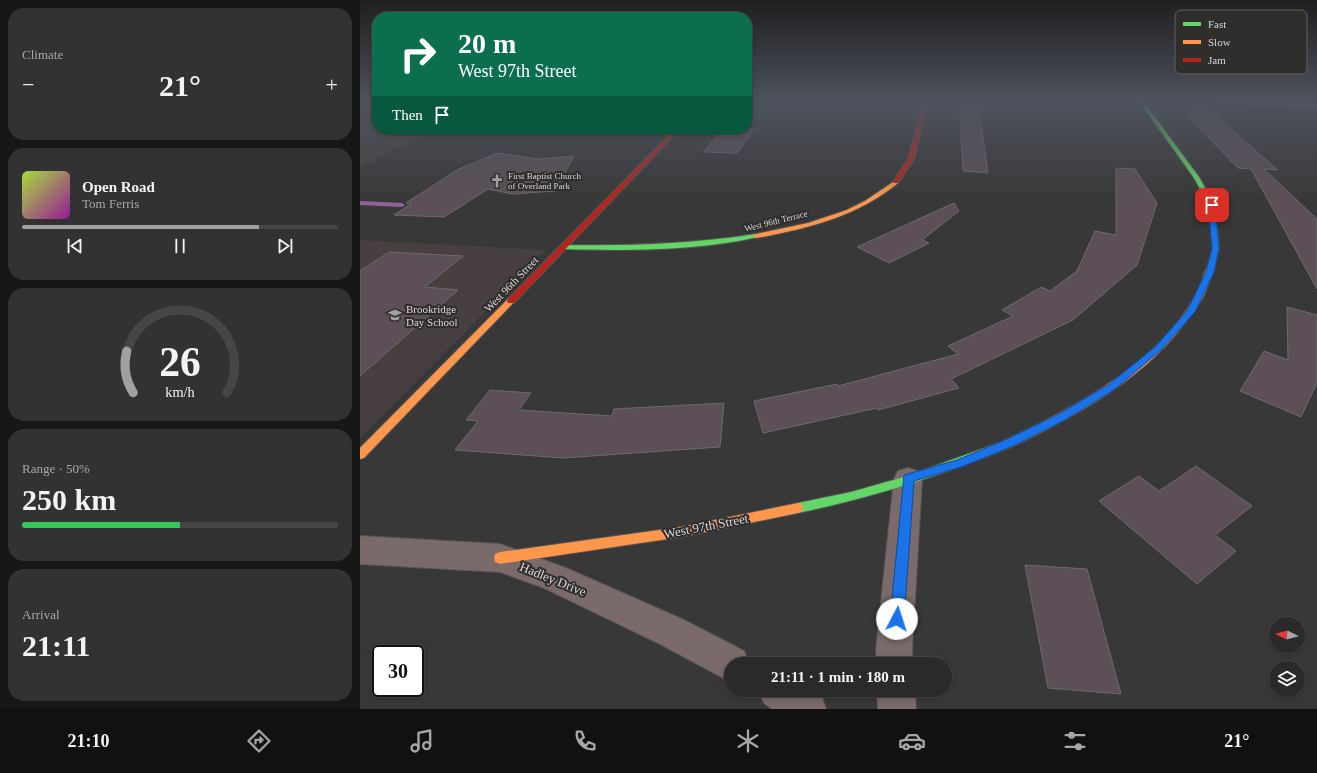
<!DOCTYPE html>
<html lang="en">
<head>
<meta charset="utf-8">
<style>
	:root { --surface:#2b2a2a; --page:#333232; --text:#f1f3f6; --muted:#a6a7a8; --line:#474647; --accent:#a19f9f }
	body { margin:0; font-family:"Times New Roman",serif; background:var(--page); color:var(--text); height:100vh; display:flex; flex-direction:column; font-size:15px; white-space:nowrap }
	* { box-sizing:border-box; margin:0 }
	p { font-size:13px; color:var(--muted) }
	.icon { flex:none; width:22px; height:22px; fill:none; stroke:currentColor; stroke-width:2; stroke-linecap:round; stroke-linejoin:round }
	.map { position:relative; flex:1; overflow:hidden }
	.panel { display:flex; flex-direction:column; gap:8px; padding:8px; background:#181717; width:360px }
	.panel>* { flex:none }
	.banner { position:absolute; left:12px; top:12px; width:380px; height:122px; border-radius:16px; box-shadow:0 2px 6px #0003,0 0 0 1px var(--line); background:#0b6e4f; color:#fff; overflow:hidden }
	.needle { width:26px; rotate:276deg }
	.tools { position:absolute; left:909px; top:617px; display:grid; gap:8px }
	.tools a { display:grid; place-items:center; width:36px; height:36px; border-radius:50%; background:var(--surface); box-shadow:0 2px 6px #0003,0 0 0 1px var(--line); font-size:20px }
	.speed { position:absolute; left:12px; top:645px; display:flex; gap:8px; font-size:20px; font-weight:700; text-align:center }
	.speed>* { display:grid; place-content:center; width:52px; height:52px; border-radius:50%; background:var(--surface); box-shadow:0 2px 6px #0003,0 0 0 1px var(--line); line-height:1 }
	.speed .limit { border:2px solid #111; border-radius:6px; background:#fff; color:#111 }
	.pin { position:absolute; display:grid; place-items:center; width:34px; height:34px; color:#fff; margin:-17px; border-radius:8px; box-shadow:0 2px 6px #0006 }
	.me { position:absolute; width:44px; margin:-22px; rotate:5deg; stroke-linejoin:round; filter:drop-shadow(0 0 3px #0008) }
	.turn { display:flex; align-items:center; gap:14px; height:84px; padding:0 20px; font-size:18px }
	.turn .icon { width:52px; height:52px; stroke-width:2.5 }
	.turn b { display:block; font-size:28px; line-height:34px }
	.then { display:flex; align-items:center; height:38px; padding:0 20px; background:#0003; gap:8px; font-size:15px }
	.big { font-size:30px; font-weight:600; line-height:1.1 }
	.panel .widget { flex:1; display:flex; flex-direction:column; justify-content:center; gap:6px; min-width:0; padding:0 14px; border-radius:16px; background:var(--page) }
	.panel .dial { align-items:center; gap:0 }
	.dial svg { height:104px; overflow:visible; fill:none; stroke:var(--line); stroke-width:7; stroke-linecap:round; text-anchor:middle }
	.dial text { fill:var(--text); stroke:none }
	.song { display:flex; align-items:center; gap:12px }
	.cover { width:48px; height:48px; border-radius:6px; background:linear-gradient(135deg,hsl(80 70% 55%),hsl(300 70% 35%)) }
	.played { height:4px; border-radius:2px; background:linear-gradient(90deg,var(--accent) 75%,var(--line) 75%) }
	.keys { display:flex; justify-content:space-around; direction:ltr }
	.heat { display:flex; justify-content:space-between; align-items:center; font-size:22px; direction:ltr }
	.charge { height:6px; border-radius:3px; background:linear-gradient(90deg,#34c759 50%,var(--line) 0) }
	.trip { position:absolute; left:364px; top:657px; width:228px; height:40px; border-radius:20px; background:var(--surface); box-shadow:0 2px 6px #0003,0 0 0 1px var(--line); font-weight:600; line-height:40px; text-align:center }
	.tab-bar { display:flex; height:64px; justify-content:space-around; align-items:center; background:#111; color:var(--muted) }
	.tab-bar .icon { width:28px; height:28px }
	.tab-bar .current { color:var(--accent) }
	.tab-bar b { font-size:18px; color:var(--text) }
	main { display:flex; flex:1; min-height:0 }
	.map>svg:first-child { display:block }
	.built { fill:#483f41 }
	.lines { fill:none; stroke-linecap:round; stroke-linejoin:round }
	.stream { fill:#8f6396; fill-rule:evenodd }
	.building { fill:#5c4f57; stroke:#6c6b6b }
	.street-casing { stroke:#565555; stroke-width:2 }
	.fast-casing { stroke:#565555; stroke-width:2 }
	.slow-casing { stroke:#565555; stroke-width:2 }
	.jam-casing { stroke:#565555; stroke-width:2 }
	.street { fill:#7a6a69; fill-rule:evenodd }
	.fast { fill:#63d668; fill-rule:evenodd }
	.slow { fill:#ff974d; fill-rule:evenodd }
	.jam { fill:#b3261e; fill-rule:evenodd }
	.route { fill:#1a73e8; stroke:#114b97 }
	.labels { text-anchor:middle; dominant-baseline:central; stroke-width:4; stroke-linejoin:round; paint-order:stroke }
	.far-poi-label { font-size:9px; fill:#d9d7d7; stroke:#302d2d; text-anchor:start }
	.far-street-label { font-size:9px; fill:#d9d7d7; stroke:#302d2d }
	.street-label { font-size:11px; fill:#d9d7d7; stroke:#302d2d }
	.poi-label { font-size:11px; fill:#d9d7d7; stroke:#302d2d; text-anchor:start }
	.near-street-label { font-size:13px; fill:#d9d7d7; stroke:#302d2d }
	.key { fill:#302d2d; stroke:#636060; stroke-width:1 }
	.key-label { font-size:11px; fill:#d9d7d7 }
</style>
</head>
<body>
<main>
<section class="panel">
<div class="widget"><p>Climate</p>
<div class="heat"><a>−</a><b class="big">21°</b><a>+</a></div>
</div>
<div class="widget">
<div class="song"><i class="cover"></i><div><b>Open Road</b><p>Tom Ferris</p></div></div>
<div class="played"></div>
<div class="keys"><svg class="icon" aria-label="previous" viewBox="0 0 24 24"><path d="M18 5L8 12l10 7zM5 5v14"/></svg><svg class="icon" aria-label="pause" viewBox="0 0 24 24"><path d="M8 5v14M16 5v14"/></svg><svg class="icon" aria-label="next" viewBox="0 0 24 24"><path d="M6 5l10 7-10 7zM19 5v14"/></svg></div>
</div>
<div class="widget dial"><svg viewBox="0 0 100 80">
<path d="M14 69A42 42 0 1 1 86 69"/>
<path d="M14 69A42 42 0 0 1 9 37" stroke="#a19f9f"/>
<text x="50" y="56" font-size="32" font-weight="700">26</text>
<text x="50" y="72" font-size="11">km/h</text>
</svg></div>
<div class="widget"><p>Range · 50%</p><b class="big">250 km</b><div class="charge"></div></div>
<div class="widget"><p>Arrival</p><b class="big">21:11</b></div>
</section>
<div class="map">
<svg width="957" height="709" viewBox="0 0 957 709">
	<rect width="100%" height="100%" fill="#393838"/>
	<g class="built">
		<path d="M 0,119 L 17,120 L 17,129 L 76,129 L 0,168 Z"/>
		<path d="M 0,240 L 186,250 L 0,438 Z"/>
	</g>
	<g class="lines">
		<path class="stream" d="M 0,201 L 42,203 L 45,205 L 42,207 L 0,205 Z"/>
	</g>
	<g class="building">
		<path d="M 599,101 L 618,101 L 628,173 L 603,171 Z"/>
		<path d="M 839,101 L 918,170 L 904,169 L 957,219 L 957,289 L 891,169 L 878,168 L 826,115 Z"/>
		<path d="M 363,129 L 394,129 L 377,153 L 343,152 Z"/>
		<path d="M 137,153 L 178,159 L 214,156 L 195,191 L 153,194 L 128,189 L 84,217 L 34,215 L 52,203 L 46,203 L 97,170 Z"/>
		<path d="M 756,168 L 775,169 L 797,203 L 777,265 L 713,320 L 591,379 L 599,388 L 518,410 L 517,408 L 403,433 L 394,401 L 477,384 L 478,386 L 598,354 L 588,346 L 653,316 L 642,310 L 681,287 L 690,291 L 717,271 L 735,231 L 756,235 Z"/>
		<path d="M 594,203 L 599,211 L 562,240 L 569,243 L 529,263 L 497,247 Z"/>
		<path d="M 29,252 L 103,256 L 65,287 L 98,290 L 0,376 L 0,271 Z"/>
		<path d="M 927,307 L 957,315 L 957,383 L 941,417 L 880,391 L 904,351 L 928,360 Z"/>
		<path d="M 130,390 L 171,393 L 159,410 L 252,416 L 254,409 L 364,403 L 360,447 L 203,458 L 95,450 L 118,421 L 106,420 Z"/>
		<path d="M 836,466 L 892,506 L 855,535 L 876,551 L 837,584 L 739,501 L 779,476 L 799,491 Z"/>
		<path d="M 665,565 L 727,569 L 761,694 L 688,688 Z"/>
	</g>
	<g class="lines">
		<g class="street-casing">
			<g id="street">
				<path d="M 853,101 L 957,102 L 957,108 L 858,104 Z"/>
				<path d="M 548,468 L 558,471 L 562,479 L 552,650 L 553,664 L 517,664 L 516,650 L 534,479 L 538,471 Z"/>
				<path d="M 0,536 L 140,544 L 206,568 L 324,620 L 384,651 L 389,664 L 371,664 L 371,682 L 300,644 L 184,588 L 140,572 L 0,564 Z"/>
				<path d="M 398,690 L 452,690 L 461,695 L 466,709 L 412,709 L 404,703 Z"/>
				<path d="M 517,690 L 555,690 L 556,709 L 518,709 Z"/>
			</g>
		</g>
		<g class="fast-casing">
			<g id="fast">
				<path d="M 779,101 L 783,101 L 839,177 L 855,205 L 859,248 L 854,269 L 848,269 L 847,267 L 853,248 L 849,205 L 834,178 Z"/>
				<path d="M 396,234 L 398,235 L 398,237 C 337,251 266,251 204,249 L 201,247 L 204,245 C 269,246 332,244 396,234 Z"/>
				<path d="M 647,440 L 651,441 L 652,444 L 651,447 C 582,475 511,498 438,513 L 434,511 L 432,508 L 434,505 L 438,503 L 491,492 L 544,477 Z"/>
			</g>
		</g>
		<g class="slow-casing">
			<g id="slow">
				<path d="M 536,180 L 538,181 L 538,183 C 498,216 447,229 396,238 L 393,236 L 396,234 L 448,223 L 487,210 L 505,201 Z"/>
				<path d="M 848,265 L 854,265 L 855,267 C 851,276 848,286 844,295 C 841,302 836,307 832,313 C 791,375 717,416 651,447 L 647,448 L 643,447 L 642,444 L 643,441 C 704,413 776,375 818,322 C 824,314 831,305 835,296 C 841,287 843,275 848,265 Z"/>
				<path d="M 148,299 L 154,299 L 155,301 L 4,458 L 0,459 L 0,448 Z"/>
				<path d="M 438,503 L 442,505 L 444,508 L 442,511 L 438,513 L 321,537 L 140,564 L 135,562 L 134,558 L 135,554 L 140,552 L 321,527 Z"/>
			</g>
		</g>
		<g class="jam-casing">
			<g id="jam">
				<path d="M 564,101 L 568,101 L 554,159 L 538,183 L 534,183 L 533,182 L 548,159 Z"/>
				<path d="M 315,129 L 320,129 L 154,303 L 148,303 L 147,301 L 148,299 Z"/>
			</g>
		</g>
		<use href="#street" class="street"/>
		<use href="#fast" class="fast"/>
		<use href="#slow" class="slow"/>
		<use href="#jam" class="jam"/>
	</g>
	<linearGradient id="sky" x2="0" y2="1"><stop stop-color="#1f1f1f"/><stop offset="0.51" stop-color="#4e535e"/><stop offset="1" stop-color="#4e535e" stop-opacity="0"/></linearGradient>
	<rect width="957" height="200" fill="url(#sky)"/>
	<path class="route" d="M 852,203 L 855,205 L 859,248 L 854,272 L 835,312 L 801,350 L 755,389 L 705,420 L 653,446 L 604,466 L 554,481 L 544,619 L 542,624 L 537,626 L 532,624 L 530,619 L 544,475 L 597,460 L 645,440 L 697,415 L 748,385 L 795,347 L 827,311 L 846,272 L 852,248 L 848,205 Z"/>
	<defs>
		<g id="church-bare" transform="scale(1.08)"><path d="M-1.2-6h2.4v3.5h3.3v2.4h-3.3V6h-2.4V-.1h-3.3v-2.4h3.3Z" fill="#a19f9f" stroke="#302d2d" stroke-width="2.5" paint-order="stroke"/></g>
		<g id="school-bare" transform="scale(1.08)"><path d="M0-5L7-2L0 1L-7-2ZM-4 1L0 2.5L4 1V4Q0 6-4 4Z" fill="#a19f9f" stroke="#302d2d" stroke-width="2.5" paint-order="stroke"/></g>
	</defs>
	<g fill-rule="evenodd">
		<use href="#church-bare" x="137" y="181"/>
		<use href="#school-bare" x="35" y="315"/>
	</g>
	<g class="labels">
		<g class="far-poi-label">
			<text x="148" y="176">First Baptist Church<tspan x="148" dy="10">of Overland Park</tspan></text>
		</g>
		<g class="far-street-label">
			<text transform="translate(416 221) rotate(-14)">West 96th Terrace</text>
		</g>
		<g class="street-label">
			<text transform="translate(151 284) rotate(-46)">West 96th Street</text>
		</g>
		<g class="poi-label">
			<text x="46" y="309">Brookridge<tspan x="46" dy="13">Day School</tspan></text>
		</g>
		<g class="near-street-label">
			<text transform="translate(346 526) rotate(-11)">West 97th Street</text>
			<text transform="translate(193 579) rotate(22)">Hadley Drive</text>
		</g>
	</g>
	<rect x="815" y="10" width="132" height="64" rx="6" class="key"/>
	<rect x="823" y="22" width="18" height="4" fill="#63d668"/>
	<rect x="823" y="40" width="18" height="4" fill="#ff974d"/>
	<rect x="823" y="58" width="18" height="4" fill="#b3261e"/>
	<g class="key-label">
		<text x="848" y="28">Fast</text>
		<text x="848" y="46">Slow</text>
		<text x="848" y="64">Jam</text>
	</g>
</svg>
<div class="tools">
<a><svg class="needle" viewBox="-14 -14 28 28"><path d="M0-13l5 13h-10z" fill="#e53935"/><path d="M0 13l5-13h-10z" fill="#a6a7a8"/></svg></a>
<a><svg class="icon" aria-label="layers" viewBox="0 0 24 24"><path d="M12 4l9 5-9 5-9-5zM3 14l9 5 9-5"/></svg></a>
</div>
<div class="speed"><div class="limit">30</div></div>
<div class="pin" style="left:852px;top:205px;background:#d93025"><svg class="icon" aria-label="arrive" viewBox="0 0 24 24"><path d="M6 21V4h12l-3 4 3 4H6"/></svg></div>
<svg class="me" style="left:537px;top:619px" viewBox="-20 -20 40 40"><circle r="19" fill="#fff"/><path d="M0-13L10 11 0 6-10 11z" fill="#1a73e8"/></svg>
<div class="trip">21:11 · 1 min · 180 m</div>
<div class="banner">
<div class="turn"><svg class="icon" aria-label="right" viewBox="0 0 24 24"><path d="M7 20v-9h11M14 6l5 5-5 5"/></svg><div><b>20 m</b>West 97th Street</div></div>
<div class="then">Then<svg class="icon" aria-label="arrive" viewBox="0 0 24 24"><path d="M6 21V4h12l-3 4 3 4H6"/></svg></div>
</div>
</div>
</main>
<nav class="tab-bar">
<b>21:10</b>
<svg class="icon current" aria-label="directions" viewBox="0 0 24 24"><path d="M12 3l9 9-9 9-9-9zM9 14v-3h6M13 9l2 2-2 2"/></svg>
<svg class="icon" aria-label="music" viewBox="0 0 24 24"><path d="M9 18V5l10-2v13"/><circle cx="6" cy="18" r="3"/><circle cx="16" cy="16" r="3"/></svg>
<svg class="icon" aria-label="phone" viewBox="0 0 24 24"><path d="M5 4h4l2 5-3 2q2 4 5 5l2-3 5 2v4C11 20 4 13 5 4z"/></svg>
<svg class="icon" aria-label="climate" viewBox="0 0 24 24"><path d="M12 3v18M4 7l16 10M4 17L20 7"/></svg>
<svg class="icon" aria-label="car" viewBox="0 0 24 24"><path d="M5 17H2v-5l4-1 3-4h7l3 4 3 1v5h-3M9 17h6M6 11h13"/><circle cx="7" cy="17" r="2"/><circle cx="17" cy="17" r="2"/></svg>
<svg class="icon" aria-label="filters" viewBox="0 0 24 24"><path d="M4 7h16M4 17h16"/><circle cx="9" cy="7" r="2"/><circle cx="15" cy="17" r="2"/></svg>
<b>21°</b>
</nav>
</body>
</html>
